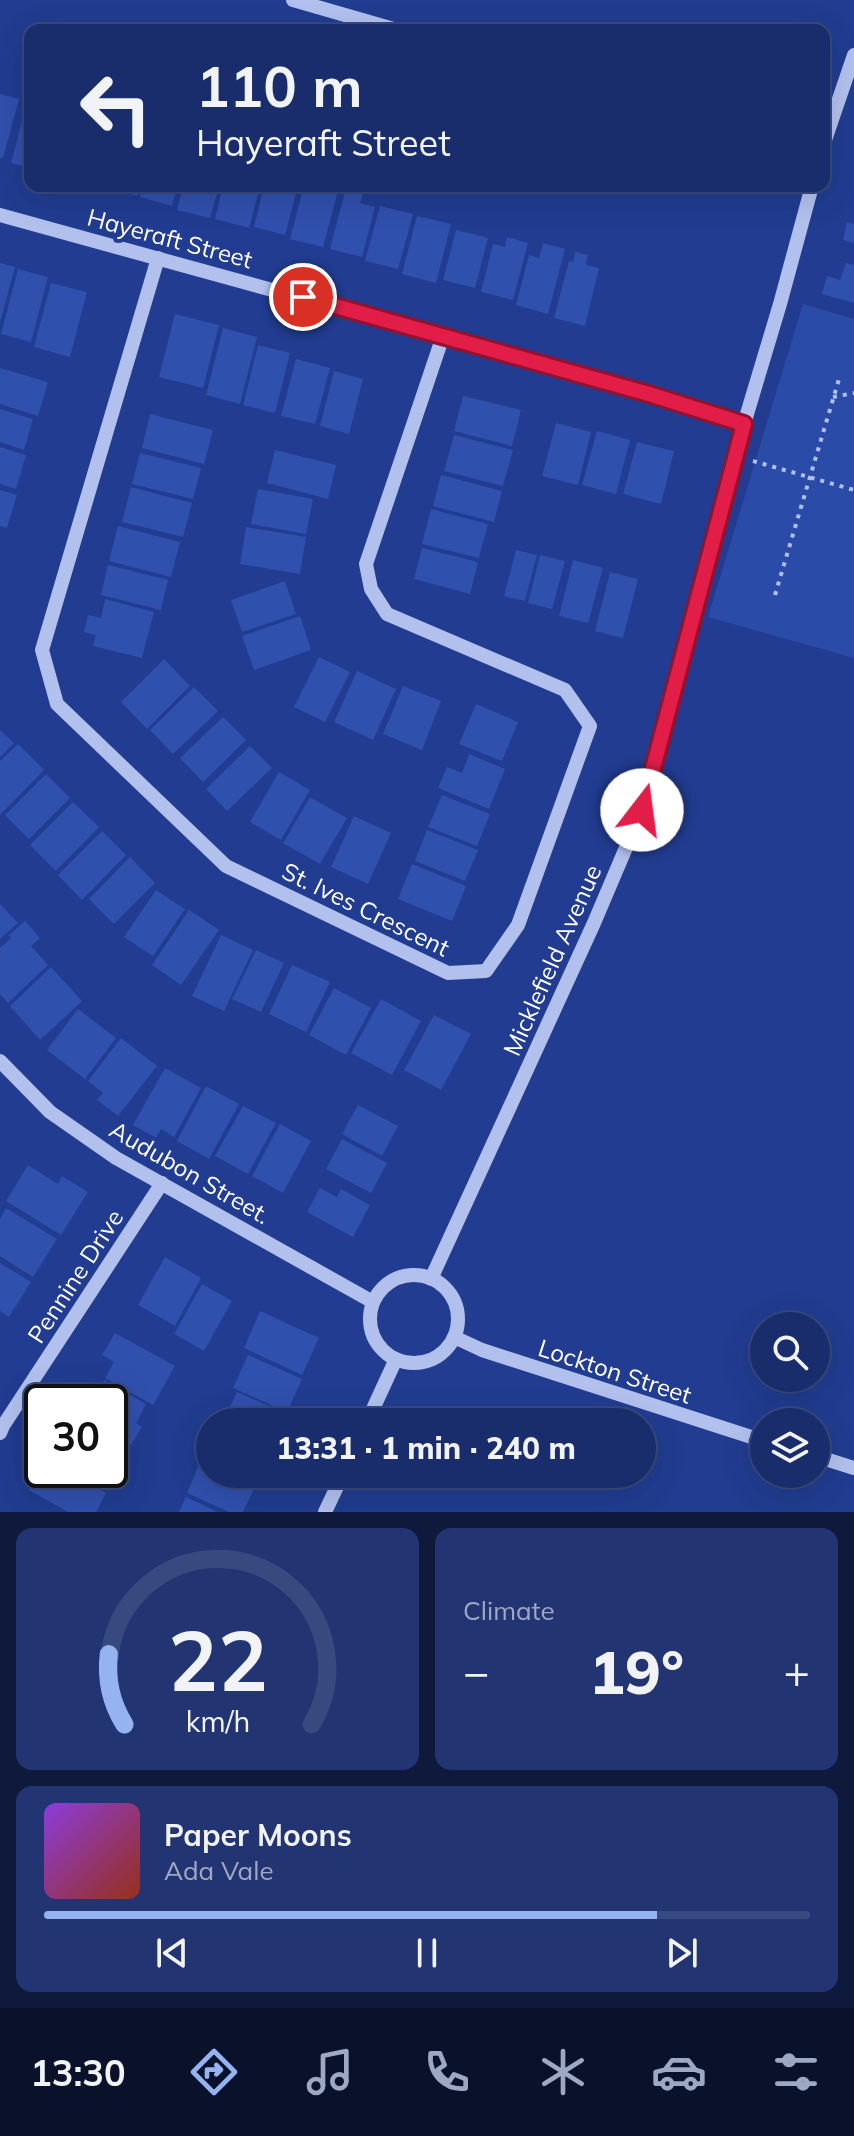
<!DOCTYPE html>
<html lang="en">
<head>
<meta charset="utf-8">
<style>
	:root { --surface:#192d6c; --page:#223572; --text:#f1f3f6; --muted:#9fa8c2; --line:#37497f; --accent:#95b2f1 }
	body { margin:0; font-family:Mulish,sans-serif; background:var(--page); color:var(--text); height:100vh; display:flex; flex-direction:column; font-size:30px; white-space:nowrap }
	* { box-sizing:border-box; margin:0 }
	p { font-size:26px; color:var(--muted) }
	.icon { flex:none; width:44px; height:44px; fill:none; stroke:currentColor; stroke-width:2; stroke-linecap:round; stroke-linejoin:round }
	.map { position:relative; height:1512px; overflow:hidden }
	.details { display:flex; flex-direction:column; gap:16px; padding:16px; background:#0e193b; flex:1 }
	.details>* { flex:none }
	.banner { position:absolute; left:24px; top:24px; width:806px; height:168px; border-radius:16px; box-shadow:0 8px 32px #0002,0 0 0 2px var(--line); background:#192d6c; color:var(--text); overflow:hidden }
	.buttons { position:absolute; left:750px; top:1312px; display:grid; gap:16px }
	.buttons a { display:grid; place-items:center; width:80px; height:80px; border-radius:50%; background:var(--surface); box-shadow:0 8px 32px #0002,0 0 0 2px var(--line); font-size:40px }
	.speed { position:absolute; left:24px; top:1384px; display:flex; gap:16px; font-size:40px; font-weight:700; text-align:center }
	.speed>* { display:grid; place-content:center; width:104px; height:104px; border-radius:50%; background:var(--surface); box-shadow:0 8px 32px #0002,0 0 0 2px var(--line); line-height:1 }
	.speed .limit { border:4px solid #111; border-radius:12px; background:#fff; color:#111 }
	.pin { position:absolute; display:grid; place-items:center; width:68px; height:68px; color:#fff; margin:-34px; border:4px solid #fff; border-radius:50%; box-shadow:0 2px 8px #0007 }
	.me { position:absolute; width:88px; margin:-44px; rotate:15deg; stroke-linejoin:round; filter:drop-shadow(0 0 6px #0008) }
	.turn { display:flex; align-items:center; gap:28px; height:168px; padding:0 40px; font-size:36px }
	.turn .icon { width:104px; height:104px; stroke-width:2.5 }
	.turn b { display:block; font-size:56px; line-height:68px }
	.big { font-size:60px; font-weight:800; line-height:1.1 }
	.details .tile { flex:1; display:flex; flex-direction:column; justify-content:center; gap:12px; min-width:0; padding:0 28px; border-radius:16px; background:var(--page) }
	.details .dial { align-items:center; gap:0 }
	.dial svg { height:208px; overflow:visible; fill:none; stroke:var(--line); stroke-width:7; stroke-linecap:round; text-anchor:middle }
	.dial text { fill:var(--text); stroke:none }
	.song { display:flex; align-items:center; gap:24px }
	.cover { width:96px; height:96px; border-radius:12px; background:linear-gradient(135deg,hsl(270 70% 55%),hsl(10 70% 35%)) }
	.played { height:8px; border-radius:4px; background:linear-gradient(90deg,var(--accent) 80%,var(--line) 80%) }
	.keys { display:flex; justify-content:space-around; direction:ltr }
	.heat { display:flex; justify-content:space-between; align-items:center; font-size:44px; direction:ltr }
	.details .tiles { flex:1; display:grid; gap:16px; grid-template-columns:1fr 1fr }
	.tile:last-child { grid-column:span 2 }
	.trip { position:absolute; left:196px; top:1408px; width:460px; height:80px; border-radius:40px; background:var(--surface); box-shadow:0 8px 32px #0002,0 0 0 2px var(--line); font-weight:800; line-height:80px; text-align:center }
	.tabs { display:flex; height:128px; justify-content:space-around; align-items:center; background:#0a122b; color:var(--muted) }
	.tabs .icon { width:56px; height:56px }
	.tabs .current { color:var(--accent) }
	.tabs b { font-size:36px; color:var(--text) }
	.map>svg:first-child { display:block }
	.green { fill:#2a4ba8 }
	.building { fill:#3050ad }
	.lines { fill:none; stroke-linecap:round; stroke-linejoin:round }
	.path { stroke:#b1c0ed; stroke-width:4; stroke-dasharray:4 6; stroke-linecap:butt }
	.minor { stroke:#b1c0ed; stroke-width:14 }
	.route-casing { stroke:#92132f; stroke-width:20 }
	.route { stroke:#e11d48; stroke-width:14 }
	.labels { text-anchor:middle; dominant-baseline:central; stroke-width:8; stroke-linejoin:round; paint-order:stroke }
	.street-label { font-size:24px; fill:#fff; stroke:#213c90 }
</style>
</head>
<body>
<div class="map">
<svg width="854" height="1512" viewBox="0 0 854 1512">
	<rect width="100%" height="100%" fill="#213c90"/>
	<path class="green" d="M 803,304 L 854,319 L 854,658 L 708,617 Z"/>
	<g class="building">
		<path d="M 0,94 L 19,99 L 3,158 L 0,158 Z"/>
		<path d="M 25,110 L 30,112 L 30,168 L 11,163 Z"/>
		<path d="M 103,186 L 140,186 L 137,196 Z"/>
		<path d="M 143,186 L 177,186 L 172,206 L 140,197 Z"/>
		<path d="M 183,186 L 219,186 L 210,218 L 177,210 Z"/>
		<path d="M 223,186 L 260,186 L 249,228 L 215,219 Z"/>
		<path d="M 264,186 L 298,186 L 285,235 L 254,227 Z"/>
		<path d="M 304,186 L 320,186 L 338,191 L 323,247 L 290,239 Z"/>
		<path d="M 346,188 L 363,193 L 360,203 L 375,207 L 362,257 L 330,249 Z"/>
		<path d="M 380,206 L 413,214 L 398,269 L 365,261 Z"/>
		<path d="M 417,216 L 451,224 L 436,283 L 402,274 Z"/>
		<path d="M 847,222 L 854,224 L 854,243 L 843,240 Z"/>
		<path d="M 456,230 L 488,238 L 475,288 L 443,280 Z"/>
		<path d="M 507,237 L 528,243 L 513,300 L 481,292 L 493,244 L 505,247 Z"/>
		<path d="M 543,243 L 565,249 L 548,314 L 516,305 L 529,255 L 539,258 Z"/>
		<path d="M 575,252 L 588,255 L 586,265 L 599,268 L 585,326 L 554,318 L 569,261 L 573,262 Z"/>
		<path d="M 0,263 L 15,267 L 1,319 L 0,319 Z"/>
		<path d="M 846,263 L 854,265 L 854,303 L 822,294 L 827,276 L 840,280 Z"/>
		<path d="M 18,269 L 48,277 L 31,342 L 1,334 Z"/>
		<path d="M 51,283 L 87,292 L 70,357 L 34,347 Z"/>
		<path d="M 175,314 L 219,325 L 203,388 L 159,377 Z"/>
		<path d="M 223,328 L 257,337 L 240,404 L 206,395 Z"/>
		<path d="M 258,345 L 290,353 L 275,413 L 243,405 Z"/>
		<path d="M 296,359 L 330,368 L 315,424 L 281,416 Z"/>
		<path d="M 0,368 L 48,382 L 38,416 L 0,404 Z"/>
		<path d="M 334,371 L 363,379 L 349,434 L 320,426 Z"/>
		<path d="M 463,396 L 521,410 L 512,446 L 454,431 Z"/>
		<path d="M 0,409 L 33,419 L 24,450 L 0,442 Z"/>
		<path d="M 150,414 L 213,430 L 204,464 L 142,448 Z"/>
		<path d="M 556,423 L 591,432 L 578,485 L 542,476 Z"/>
		<path d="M 597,431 L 630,440 L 616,494 L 582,485 Z"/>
		<path d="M 454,435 L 513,450 L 503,486 L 444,471 Z"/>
		<path d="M 637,442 L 674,451 L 661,504 L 623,494 Z"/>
		<path d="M 0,447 L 26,455 L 16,489 L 0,484 Z"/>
		<path d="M 275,450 L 336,465 L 328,499 L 267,483 Z"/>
		<path d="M 140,453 L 201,468 L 193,499 L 132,484 Z"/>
		<path d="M 441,475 L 502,491 L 494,522 L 433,506 Z"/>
		<path d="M 131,487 L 192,503 L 183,537 L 122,522 Z"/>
		<path d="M 258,489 L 313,499 L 306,534 L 251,524 Z"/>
		<path d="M 0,490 L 17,495 L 7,528 L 0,526 Z"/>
		<path d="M 431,509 L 488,524 L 479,558 L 422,544 Z"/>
		<path d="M 118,526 L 180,542 L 171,577 L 109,561 Z"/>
		<path d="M 246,527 L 306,537 L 300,574 L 240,564 Z"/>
		<path d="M 422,548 L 478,562 L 470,594 L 414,579 Z"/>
		<path d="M 516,550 L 537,555 L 525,601 L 504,596 Z"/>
		<path d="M 540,555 L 565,561 L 552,609 L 528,603 Z"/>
		<path d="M 573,560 L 603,568 L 588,623 L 559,616 Z"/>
		<path d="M 108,565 L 168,580 L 161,610 L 101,595 Z"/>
		<path d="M 610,572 L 638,579 L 623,638 L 595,631 Z"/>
		<path d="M 285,581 L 296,614 L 242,632 L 231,600 Z"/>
		<path d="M 105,599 L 154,612 L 142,658 L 93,646 L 96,635 L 84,632 L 88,615 L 101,618 Z"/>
		<path d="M 300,616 L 311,650 L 254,670 L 242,636 Z"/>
		<path d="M 319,657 L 350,672 L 325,722 L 294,707 Z"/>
		<path d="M 164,659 L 190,686 L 147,729 L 121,702 Z"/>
		<path d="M 357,671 L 396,689 L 373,740 L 334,722 Z"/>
		<path d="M 403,686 L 441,701 L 422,750 L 383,734 Z"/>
		<path d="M 194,687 L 218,711 L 173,754 L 150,730 Z"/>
		<path d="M 476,704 L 518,722 L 502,761 L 459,744 Z"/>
		<path d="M 223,717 L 246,740 L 203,782 L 180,758 Z"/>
		<path d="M 0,730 L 14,743 L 0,757 Z"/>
		<path d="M 18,744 L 44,770 L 0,815 L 0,761 Z"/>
		<path d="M 250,746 L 272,768 L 227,811 L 206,789 Z"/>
		<path d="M 469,754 L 505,769 L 489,809 L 438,788 L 447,767 L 462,773 Z"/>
		<path d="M 279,772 L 310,790 L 281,840 L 250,822 Z"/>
		<path d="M 46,774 L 70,798 L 29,839 L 5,815 Z"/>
		<path d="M 442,795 L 490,814 L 477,846 L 428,827 Z"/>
		<path d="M 310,797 L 347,818 L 320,864 L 283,843 Z"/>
		<path d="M 73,802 L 99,827 L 56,871 L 30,845 Z"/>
		<path d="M 354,816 L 391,833 L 368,884 L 331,867 Z"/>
		<path d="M 427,830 L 478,850 L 465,881 L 415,861 Z"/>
		<path d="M 102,831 L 126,855 L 82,900 L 58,875 Z"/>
		<path d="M 130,857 L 155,883 L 114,924 L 89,899 Z"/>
		<path d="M 412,864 L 466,886 L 452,921 L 398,899 Z"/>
		<path d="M 156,890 L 185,909 L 153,956 L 124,937 Z"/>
		<path d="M 0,904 L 18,923 L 0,939 Z"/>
		<path d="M 189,910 L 219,930 L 181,985 L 152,965 Z"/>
		<path d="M 25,921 L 40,938 L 31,946 L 48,965 L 8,1003 L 0,994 L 0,948 L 11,938 L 9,935 Z"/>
		<path d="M 221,935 L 253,950 L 224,1011 L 192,996 Z"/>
		<path d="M 256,950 L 284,963 L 261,1012 L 232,999 Z"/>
		<path d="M 292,965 L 330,982 L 306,1032 L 269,1014 Z"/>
		<path d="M 51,967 L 82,1001 L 40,1040 L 10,1006 Z"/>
		<path d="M 334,988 L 371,1008 L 346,1055 L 309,1035 Z"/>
		<path d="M 381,999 L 421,1021 L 392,1075 L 351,1053 Z"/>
		<path d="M 78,1009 L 116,1038 L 85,1079 L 47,1050 Z"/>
		<path d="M 434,1015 L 471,1034 L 441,1090 L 404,1070 Z"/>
		<path d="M 121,1038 L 157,1066 L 118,1116 L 97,1100 L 103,1093 L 88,1081 Z"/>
		<path d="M 165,1068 L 201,1088 L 174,1137 L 161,1129 L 156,1138 L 133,1125 Z"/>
		<path d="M 206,1086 L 239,1104 L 209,1159 L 177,1141 Z"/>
		<path d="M 358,1105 L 398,1126 L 382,1156 L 342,1134 Z"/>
		<path d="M 243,1106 L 276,1123 L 248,1174 L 215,1156 Z"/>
		<path d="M 280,1124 L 311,1141 L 283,1193 L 252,1176 Z"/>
		<path d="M 342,1139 L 387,1163 L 371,1193 L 326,1169 Z"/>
		<path d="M 28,1165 L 58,1184 L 62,1176 L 88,1192 L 61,1235 L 6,1201 Z"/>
		<path d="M 320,1188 L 337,1197 L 341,1189 L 370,1205 L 353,1237 L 307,1212 Z"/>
		<path d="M 6,1208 L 57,1239 L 33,1277 L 0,1256 L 0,1219 Z"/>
		<path d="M 165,1257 L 201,1278 L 175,1326 L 138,1305 Z"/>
		<path d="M 0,1263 L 31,1282 L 9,1317 L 0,1311 Z"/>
		<path d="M 202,1284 L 232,1301 L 204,1351 L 174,1334 Z"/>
		<path d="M 260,1311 L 319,1338 L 302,1375 L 244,1348 Z"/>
		<path d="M 115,1333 L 175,1366 L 153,1405 L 105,1378 L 114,1362 L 102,1355 Z"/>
		<path d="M 248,1355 L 302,1379 L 287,1412 L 233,1388 Z"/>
		<path d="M 104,1380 L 146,1404 L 136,1423 L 142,1427 L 131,1445 L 110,1433 L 110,1402 L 75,1402 L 80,1392 L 93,1399 Z"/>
		<path d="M 237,1392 L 293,1417 L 291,1422 L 223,1422 Z"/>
		<path d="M 110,1441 L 125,1449 L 104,1488 L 72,1470 L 110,1470 Z"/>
		<path d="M 201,1460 L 210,1464 L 210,1474 L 233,1474 L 256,1485 L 243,1512 L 229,1512 L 187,1493 Z"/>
		<path d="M 40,1470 L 65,1470 L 106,1493 L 96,1512 L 68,1512 L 29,1490 Z"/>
		<path d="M 186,1497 L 218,1512 L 179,1512 Z"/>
	</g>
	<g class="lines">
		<g class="path">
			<path d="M 833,397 L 854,393"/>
			<path d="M 753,461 L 854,490"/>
			<path d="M 775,595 L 839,379"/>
		</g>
		<g class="minor">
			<path d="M 293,0 L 397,30"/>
			<path d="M 824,143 L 854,55"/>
			<path d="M 0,215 L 649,394 L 744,424"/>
			<path d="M 158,258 L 42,650 L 57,704 L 226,866 L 448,973 L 486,971 L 518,925 L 590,726 L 565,690 L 387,614 L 371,589 L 366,564 L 443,336"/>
			<path d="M 0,1061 L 50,1112 L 116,1158 L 373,1302"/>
			<circle cx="414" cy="1319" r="44"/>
			<path d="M 431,1279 L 594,923 L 642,810 L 744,424 L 780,304 L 812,186"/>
			<path d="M 454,1337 L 482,1350 L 764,1441"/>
			<path d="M 367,1422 L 396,1359"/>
			<path d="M 0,1433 L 3,1426 L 162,1183"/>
			<path d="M 816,1456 L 854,1468"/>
			<path d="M 325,1512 L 343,1474"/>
		</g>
	</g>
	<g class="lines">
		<g class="route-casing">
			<path id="route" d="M 303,297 L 649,394 L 744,424 L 642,810"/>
		</g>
		<use href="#route" class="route"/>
	</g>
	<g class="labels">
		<g class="street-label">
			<text transform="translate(170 238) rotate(15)">Hayeraft Street</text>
			<text transform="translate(366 909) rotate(26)">St. Ives Crescent</text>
			<text transform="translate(552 960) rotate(-66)">Micklefield Avenue</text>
			<text transform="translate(190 1172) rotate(30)">Audubon Street.</text>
			<text transform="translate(75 1276) rotate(-57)">Pennine Drive</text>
			<text transform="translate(615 1371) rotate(18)">Lockton Street</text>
		</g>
	</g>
</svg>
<div class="buttons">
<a><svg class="icon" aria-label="search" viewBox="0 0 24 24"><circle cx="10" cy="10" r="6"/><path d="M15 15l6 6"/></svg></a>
<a><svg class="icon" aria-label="layers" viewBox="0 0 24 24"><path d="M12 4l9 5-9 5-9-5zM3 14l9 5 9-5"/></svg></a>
</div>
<div class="speed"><div class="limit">30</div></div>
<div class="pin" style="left:303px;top:297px;background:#d93025"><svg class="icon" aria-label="arrive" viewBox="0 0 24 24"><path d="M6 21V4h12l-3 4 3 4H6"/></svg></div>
<svg class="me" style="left:642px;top:810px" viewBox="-20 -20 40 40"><circle r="19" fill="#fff"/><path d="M0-13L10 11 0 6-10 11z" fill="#e11d48"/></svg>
<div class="trip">13:31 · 1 min · 240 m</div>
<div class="banner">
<div class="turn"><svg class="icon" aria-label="left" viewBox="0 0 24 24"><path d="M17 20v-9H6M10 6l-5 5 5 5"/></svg><div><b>110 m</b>Hayeraft Street</div></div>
</div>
</div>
<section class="details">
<div class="tiles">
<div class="tile dial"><svg viewBox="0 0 100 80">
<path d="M14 69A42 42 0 1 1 86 69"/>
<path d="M14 69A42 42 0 0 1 8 42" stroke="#95b2f1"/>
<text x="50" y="56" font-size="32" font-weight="700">22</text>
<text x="50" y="72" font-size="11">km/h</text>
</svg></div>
<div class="tile"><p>Climate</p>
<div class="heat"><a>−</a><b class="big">19°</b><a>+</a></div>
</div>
<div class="tile">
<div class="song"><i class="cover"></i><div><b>Paper Moons</b><p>Ada Vale</p></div></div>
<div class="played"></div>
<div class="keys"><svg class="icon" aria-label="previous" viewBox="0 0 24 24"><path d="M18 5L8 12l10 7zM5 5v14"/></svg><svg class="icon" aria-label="pause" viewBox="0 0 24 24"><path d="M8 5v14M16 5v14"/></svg><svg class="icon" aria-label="next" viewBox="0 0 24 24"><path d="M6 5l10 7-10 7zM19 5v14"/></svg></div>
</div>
</div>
</section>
<nav class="tabs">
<b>13:30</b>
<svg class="icon current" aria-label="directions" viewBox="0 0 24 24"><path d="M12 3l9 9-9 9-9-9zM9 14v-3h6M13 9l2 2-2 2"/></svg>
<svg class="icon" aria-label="music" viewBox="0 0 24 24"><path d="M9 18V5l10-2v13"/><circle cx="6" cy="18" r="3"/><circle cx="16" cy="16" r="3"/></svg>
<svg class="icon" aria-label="phone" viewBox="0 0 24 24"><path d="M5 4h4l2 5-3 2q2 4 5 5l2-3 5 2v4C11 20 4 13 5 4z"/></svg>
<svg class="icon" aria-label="climate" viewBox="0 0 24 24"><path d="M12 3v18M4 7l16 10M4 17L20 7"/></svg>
<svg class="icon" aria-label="car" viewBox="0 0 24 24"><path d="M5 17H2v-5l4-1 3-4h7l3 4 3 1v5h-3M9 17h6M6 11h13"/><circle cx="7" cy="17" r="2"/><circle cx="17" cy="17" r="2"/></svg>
<svg class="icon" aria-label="filters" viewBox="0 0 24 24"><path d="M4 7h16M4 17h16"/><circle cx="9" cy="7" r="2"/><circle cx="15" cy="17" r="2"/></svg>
</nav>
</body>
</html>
